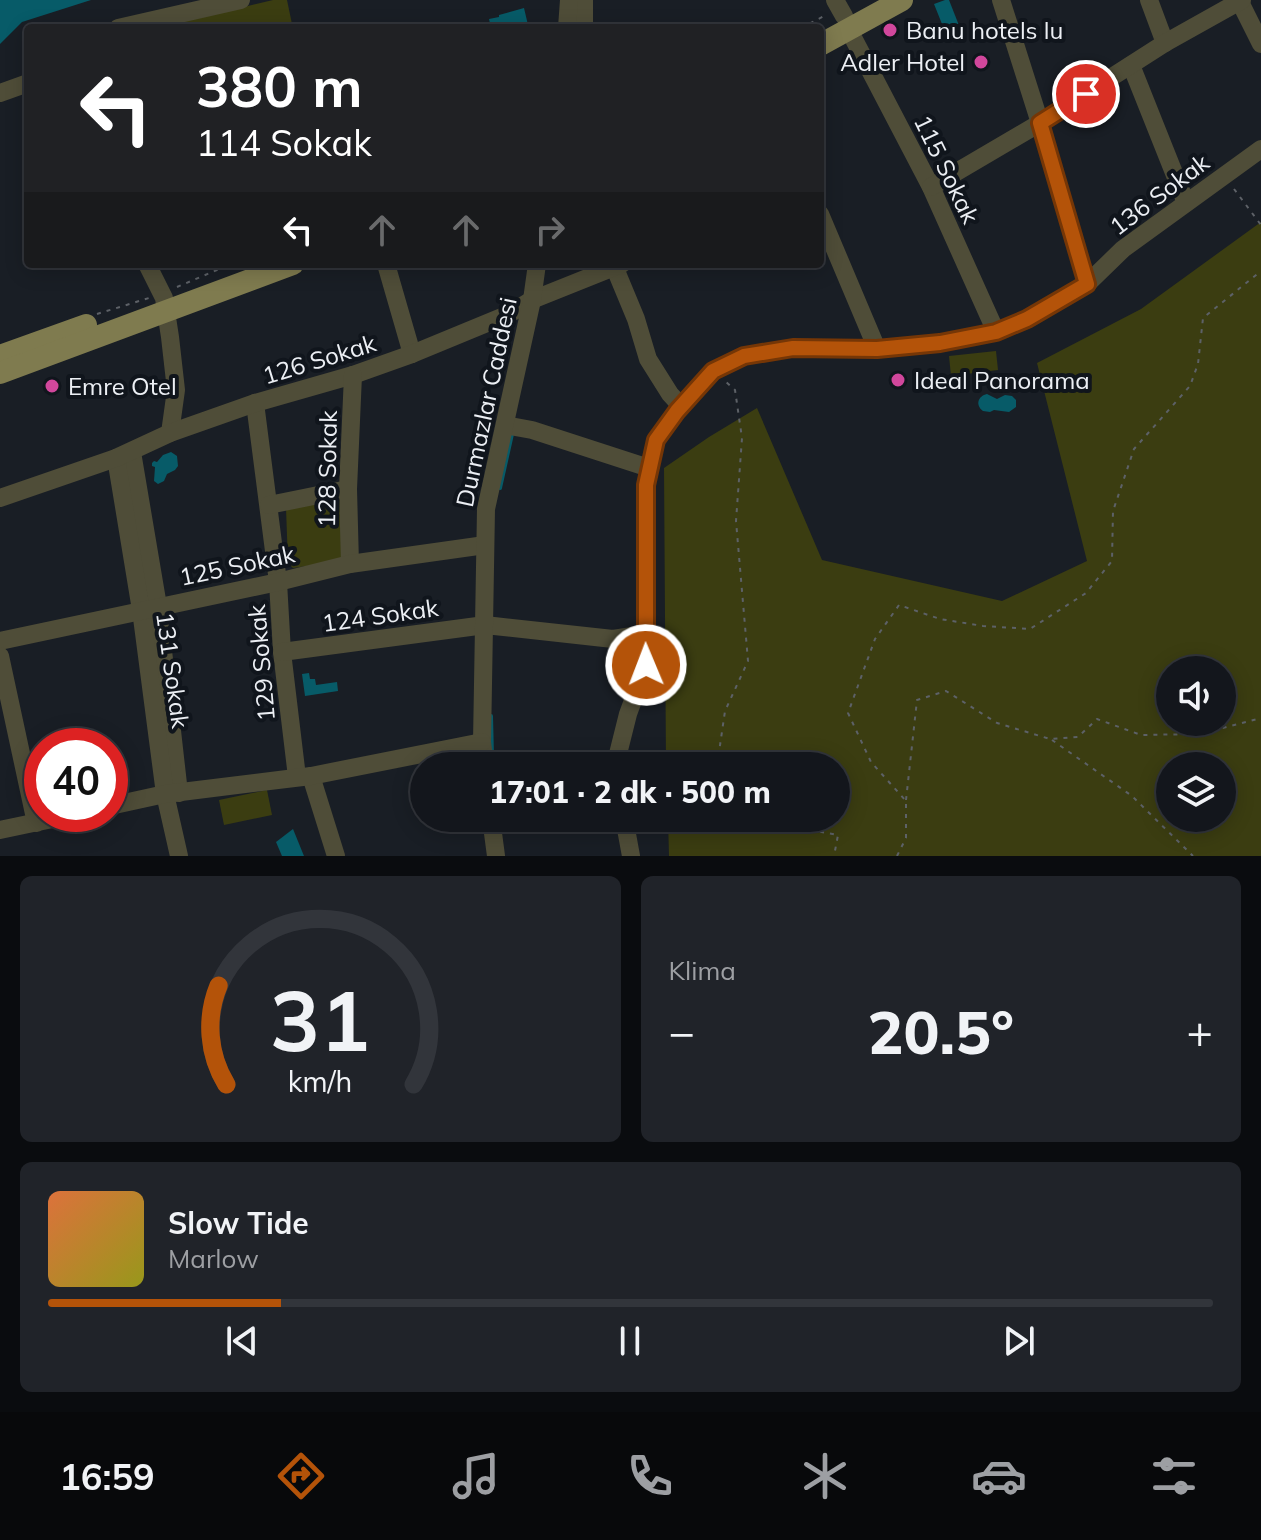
<!DOCTYPE html>
<html lang="tr">
<head>
<meta charset="utf-8">
<style>
	:root { --surface:#13161c; --page:#202329; --text:#f1f3f6; --muted:#9d9fa3; --line:#32353b; --accent:#b45309 }
	body { margin:0; font-family:Mulish,sans-serif; background:var(--page); color:var(--text); height:100vh; display:flex; flex-direction:column; font-size:30px; white-space:nowrap }
	* { box-sizing:border-box; margin:0 }
	p { font-size:26px; color:var(--muted) }
	.icon { flex:none; width:44px; height:44px; fill:none; stroke:currentColor; stroke-width:2; stroke-linecap:round; stroke-linejoin:round }
	.map { position:relative; height:856px; overflow:hidden }
	.drawer { display:flex; flex-direction:column; gap:20px; padding:20px; background:#0a0c0f; flex:1 }
	.drawer>* { flex:none }
	.banner { position:absolute; left:24px; top:24px; width:800px; height:244px; border-radius:8px; box-shadow:0 4px 20px #0003,0 0 0 2px var(--line); background:#202124; color:#fff; overflow:hidden }
	.controls { position:absolute; left:1156px; top:656px; display:grid; gap:16px }
	.controls a { display:grid; place-items:center; width:80px; height:80px; border-radius:50%; background:var(--surface); box-shadow:0 4px 20px #0003,0 0 0 2px var(--line); font-size:40px }
	.speed { position:absolute; left:24px; top:728px; display:flex; gap:16px; font-size:40px; font-weight:700; text-align:center }
	.speed>* { display:grid; place-content:center; width:104px; height:104px; border-radius:50%; background:var(--surface); box-shadow:0 4px 20px #0003,0 0 0 2px var(--line); line-height:1 }
	.speed .limit { border:12px solid #d22; background:#fff; color:#111 }
	.pin { position:absolute; display:grid; place-items:center; width:68px; height:68px; color:#fff; margin:-34px; border:4px solid #fff; border-radius:50%; box-shadow:0 2px 8px #0007 }
	.me { position:absolute; width:88px; margin:-44px; rotate:359deg; stroke-linejoin:round; filter:drop-shadow(0 0 6px #0008) }
	.turn { display:flex; align-items:center; gap:28px; height:168px; padding:0 40px; font-size:36px }
	.turn .icon { width:104px; height:104px; stroke-width:2.5 }
	.turn b { display:block; font-size:56px; line-height:68px }
	.lanes { display:flex; align-items:center; height:76px; padding:0 40px; background:#0003; justify-content:center; gap:40px; direction:ltr }
	.lanes .off { opacity:.35 }
	.big { font-size:60px; font-weight:800; line-height:1.1 }
	.drawer .tile { flex:1; display:flex; flex-direction:column; justify-content:center; gap:12px; min-width:0; padding:0 28px; border-radius:12px; background:var(--page) }
	.drawer .dial { align-items:center; gap:0 }
	.dial svg { height:208px; overflow:visible; fill:none; stroke:var(--line); stroke-width:7; stroke-linecap:round; text-anchor:middle }
	.dial text { fill:var(--text); stroke:none }
	.song { display:flex; align-items:center; gap:24px }
	.cover { width:96px; height:96px; border-radius:12px; background:linear-gradient(135deg,hsl(20 70% 55%),hsl(60 70% 35%)) }
	.played { height:8px; border-radius:4px; background:linear-gradient(90deg,var(--accent) 20%,var(--line) 20%) }
	.keys { display:flex; justify-content:space-around; direction:ltr }
	.heat { display:flex; justify-content:space-between; align-items:center; font-size:44px; direction:ltr }
	.drawer .tiles { flex:1; display:grid; gap:20px; grid-template-columns:1fr 1fr }
	.tile:last-child { grid-column:span 2 }
	.trip { position:absolute; left:410px; top:752px; width:440px; height:80px; border-radius:40px; background:var(--surface); box-shadow:0 4px 20px #0003,0 0 0 2px var(--line); font-weight:800; line-height:80px; text-align:center }
	.tab-bar { display:flex; height:128px; justify-content:space-around; align-items:center; background:#08090b; color:var(--muted) }
	.tab-bar .icon { width:56px; height:56px }
	.tab-bar .on { color:var(--accent) }
	.tab-bar b { font-size:36px; color:var(--text) }
	.map>svg:first-child { display:block }
	.green { fill:#3b3d11; fill-rule:evenodd }
	.water { fill:#075b68 }
	.lines { fill:none; stroke-linecap:round; stroke-linejoin:round }
	.stream { stroke:#075b68; stroke-width:4 }
	.path { stroke:#5d6167; stroke-width:2; stroke-dasharray:4 6; stroke-linecap:butt }
	.minor { stroke:#4f4d38; stroke-width:18 }
	.major { stroke:#7f7b4f; stroke-width:22 }
	.route-casing { stroke:#753606; stroke-width:20 }
	.route { stroke:#b45309; stroke-width:14 }
	.hotel-dot { fill:#d1479c; stroke:#10151c; stroke-width:3 }
	.labels { text-anchor:middle; dominant-baseline:central; stroke-width:8; stroke-linejoin:round; paint-order:stroke }
	.poi-label { font-size:24px; fill:#eceff4; stroke:#10151c; text-anchor:start }
	.street-label { font-size:24px; fill:#eceff4; stroke:#10151c }
</style>
</head>
<body>
<div class="map">
<svg width="1261" height="856" viewBox="0 0 1261 856">
	<rect width="100%" height="100%" fill="#191e25"/>
	<g class="green">
		<path d="M 273,0 L 287,0 L 292,24 L 275,28 L 157,28 Z"/>
		<path d="M 1261,222 L 1261,856 L 669,856 L 668,818 L 836,818 L 836,766 L 666,766 L 664,468 L 709,437 L 757,408 L 822,560 L 1002,601 L 1087,561 L 1037,363 L 1141,309 ZM 1222,670 L 1222,722 L 1170,722 L 1170,670 ZM 1222,766 L 1222,818 L 1170,818 L 1170,766 Z"/>
		<path d="M 996,351 L 998,370 L 951,376 L 949,356 Z"/>
		<path d="M 341,500 L 342,561 L 293,568 L 288,563 L 286,508 Z"/>
		<path d="M 267,790 L 272,815 L 224,825 L 219,800 Z"/>
	</g>
	<g class="water">
		<path d="M 0,0 L 91,0 L 22,22 L 0,44 Z"/>
		<path d="M 945,0 L 949,0 L 960,28 L 946,34 L 934,4 Z"/>
		<path d="M 524,8 L 528,25 L 515,28 L 491,28 L 489,19 L 499,17 L 499,15 Z"/>
		<path d="M 987,394 L 997,399 L 1005,395 L 1012,396 L 1016,400 L 1016,407 L 1009,412 L 994,410 L 990,412 L 983,411 C 975,405 978,396 987,394 Z"/>
		<path d="M 171,452 L 177,456 L 178,466 L 175,470 L 167,474 L 164,481 L 158,484 L 154,481 L 155,467 L 152,466 L 152,463 L 154,461 L 157,462 L 163,455 Z"/>
		<path d="M 309,673 L 310,679 L 315,679 L 316,685 L 337,682 L 338,691 L 305,696 L 302,674 Z"/>
		<path d="M 293,829 L 304,856 L 282,856 L 276,842 Z"/>
	</g>
	<g class="lines">
		<g class="stream">
			<path d="M 500,488 L 512,434"/>
			<path d="M 491,716 L 492,756"/>
		</g>
		<g class="path">
			<path d="M 801,28 L 826,15"/>
			<path d="M 1234,189 L 1261,225"/>
			<path d="M 177,287 L 231,264"/>
			<path d="M 97,314 L 149,298"/>
			<path d="M 1052,740 L 1132,796 L 1193,856"/>
			<path d="M 717,766 L 725,711 L 748,661 L 736,521 L 742,438 L 735,390 L 726,382"/>
			<path d="M 906,800 L 917,700 L 946,691 L 997,723 L 1050,739 L 1078,737 L 1097,719 L 1141,735 L 1200,734 L 1261,718"/>
			<path d="M 742,818 L 751,823 L 794,827 L 838,835 L 834,856"/>
			<path d="M 897,856 L 906,838 L 906,801 L 871,762 L 848,713 L 875,639 L 899,605 L 940,619 L 983,626 L 1030,629 L 1086,593 L 1112,561 L 1113,511 L 1134,449 L 1190,386 L 1198,364 L 1203,318 L 1261,271"/>
		</g>
		<g class="minor">
			<path d="M 584,0 L 584,28"/>
			<path d="M 835,0 L 844,16"/>
			<path d="M 1001,0 L 1040,123 L 1087,284"/>
			<path d="M 1149,0 L 1165,43"/>
			<path d="M 1240,2 L 1261,44"/>
			<path d="M 118,28 L 241,0"/>
			<path d="M 567,28 L 569,0"/>
			<path d="M 849,30 L 931,187 L 996,332"/>
			<path d="M 1131,65 L 1186,203"/>
			<path d="M 0,93 L 28,83"/>
			<path d="M 931,187 L 1040,123 L 1165,43 L 1242,0"/>
			<path d="M 820,214 L 877,349"/>
			<path d="M 147,264 L 164,298 L 170,337 L 176,390 L 170,433"/>
			<path d="M 386,264 L 412,354"/>
			<path d="M 614,266 L 636,319 L 648,359 L 670,394 L 681,406"/>
			<path d="M 255,403 L 278,582 L 282,652 L 297,777"/>
			<path d="M 505,425 L 532,430 L 649,468"/>
			<path d="M 132,452 L 158,606 L 179,793"/>
			<path d="M 116,458 L 141,610 L 165,794 L 179,856"/>
			<path d="M 0,498 L 116,458 L 170,433 L 255,403 L 353,375 L 412,354 L 509,314 L 532,300 L 622,264"/>
			<path d="M 269,505 L 348,489"/>
			<path d="M 350,564 L 348,489 L 353,375"/>
			<path d="M 0,641 L 278,582 L 350,564 L 485,545"/>
			<path d="M 282,652 L 485,625 L 613,639 L 645,634"/>
			<path d="M 0,656 L 36,823"/>
			<path d="M 485,766 L 482,742 L 486,509 L 532,300 L 537,264"/>
			<path d="M 615,766 L 628,714 L 646,665 L 646,485 L 656,440 L 681,406 L 713,371 L 744,356 L 793,348 L 877,349 L 940,343 L 996,332 L 1027,319 L 1087,284 L 1123,249 L 1261,149"/>
			<path d="M 311,776 L 336,856"/>
			<path d="M 110,806 L 165,794 L 311,776 L 482,742"/>
			<path d="M 491,818 L 496,856"/>
			<path d="M 624,818 L 631,856"/>
			<path d="M 0,830 L 76,814"/>
		</g>
		<g class="major">
			<path d="M 820,45 L 902,0"/>
			<path d="M 0,356 L 86,325"/>
			<path d="M 0,373 L 293,264"/>
		</g>
	</g>
	<g class="lines">
		<g class="route-casing">
			<path id="route" d="M 646,665 L 646,485 L 656,440 L 677,411 L 713,371 L 744,356 L 793,348 L 877,349 L 940,343 L 996,332 L 1027,319 L 1087,284 L 1040,123 L 1086,94"/>
		</g>
		<use href="#route" class="route"/>
	</g>
	<g class="hotel-dot">
		<circle cx="890" cy="30" r="8"/>
		<circle cx="981" cy="62" r="8"/>
		<circle cx="898" cy="380" r="8"/>
		<circle cx="52" cy="386" r="8"/>
	</g>
	<g class="labels">
		<g class="poi-label">
			<text x="906" y="30">Banu hotels lu</text>
			<text x="965" y="62" text-anchor="end">Adler Hotel</text>
			<text x="914" y="380">Ideal Panorama</text>
			<text x="68" y="386">Emre Otel</text>
		</g>
		<g class="street-label">
			<text transform="translate(947 169) rotate(64)">115 Sokak</text>
			<text transform="translate(1159 194) rotate(-37)">136 Sokak</text>
			<text transform="translate(319 359) rotate(-17)">126 Sokak</text>
			<text transform="translate(486 402) rotate(-78)">Durmazlar Caddesi</text>
			<text transform="translate(327 469) rotate(-89)">128 Sokak</text>
			<text transform="translate(237 565) rotate(-12)">125 Sokak</text>
			<text transform="translate(380 615) rotate(-8)">124 Sokak</text>
			<text transform="translate(261 663) rotate(-95)">129 Sokak</text>
			<text transform="translate(173 670) rotate(82)">131 Sokak</text>
		</g>
	</g>
</svg>
<div class="controls">
<a><svg class="icon" aria-label="sound" viewBox="0 0 24 24"><path d="M4 9h4l5-4v14l-5-4H4zM17 9q2 3 0 6"/></svg></a>
<a><svg class="icon" aria-label="layers" viewBox="0 0 24 24"><path d="M12 4l9 5-9 5-9-5zM3 14l9 5 9-5"/></svg></a>
</div>
<div class="speed"><div class="limit">40</div></div>
<div class="pin" style="left:1086px;top:94px;background:#d93025"><svg class="icon" aria-label="arrive" viewBox="0 0 24 24"><path d="M6 21V4h12l-3 4 3 4H6"/></svg></div>
<svg class="me" style="left:646px;top:665px" viewBox="-20 -20 40 40"><circle r="17" fill="#b45309" stroke="#fff" stroke-width="3"/><path d="M0-11L8 9 0 5-8 9z" fill="#fff"/></svg>
<div class="trip">17:01 · 2 dk · 500 m</div>
<div class="banner">
<div class="turn"><svg class="icon" aria-label="left" viewBox="0 0 24 24"><path d="M17 20v-9H6M10 6l-5 5 5 5"/></svg><div><b>380 m</b>114 Sokak</div></div>
<div class="lanes"><svg class="icon" aria-label="left" viewBox="0 0 24 24"><path d="M17 20v-9H6M10 6l-5 5 5 5"/></svg><svg class="icon off" aria-label="ahead" viewBox="0 0 24 24"><path d="M12 20V5M6 11l6-6 6 6"/></svg><svg class="icon off" aria-label="ahead" viewBox="0 0 24 24"><path d="M12 20V5M6 11l6-6 6 6"/></svg><svg class="icon off" aria-label="right" viewBox="0 0 24 24"><path d="M7 20v-9h11M14 6l5 5-5 5"/></svg></div>
</div>
</div>
<section class="drawer">
<div class="tiles">
<div class="tile dial"><svg viewBox="0 0 100 80">
<path d="M14 69A42 42 0 1 1 86 69"/>
<path d="M14 69A42 42 0 0 1 11 31" stroke="#b45309"/>
<text x="50" y="56" font-size="32" font-weight="700">31</text>
<text x="50" y="72" font-size="11">km/h</text>
</svg></div>
<div class="tile"><p>Klima</p>
<div class="heat"><a>−</a><b class="big">20.5°</b><a>+</a></div>
</div>
<div class="tile">
<div class="song"><i class="cover"></i><div><b>Slow Tide</b><p>Marlow</p></div></div>
<div class="played"></div>
<div class="keys"><svg class="icon" aria-label="previous" viewBox="0 0 24 24"><path d="M18 5L8 12l10 7zM5 5v14"/></svg><svg class="icon" aria-label="pause" viewBox="0 0 24 24"><path d="M8 5v14M16 5v14"/></svg><svg class="icon" aria-label="next" viewBox="0 0 24 24"><path d="M6 5l10 7-10 7zM19 5v14"/></svg></div>
</div>
</div>
</section>
<nav class="tab-bar">
<b>16:59</b>
<svg class="icon on" aria-label="directions" viewBox="0 0 24 24"><path d="M12 3l9 9-9 9-9-9zM9 14v-3h6M13 9l2 2-2 2"/></svg>
<svg class="icon" aria-label="music" viewBox="0 0 24 24"><path d="M9 18V5l10-2v13"/><circle cx="6" cy="18" r="3"/><circle cx="16" cy="16" r="3"/></svg>
<svg class="icon" aria-label="phone" viewBox="0 0 24 24"><path d="M5 4h4l2 5-3 2q2 4 5 5l2-3 5 2v4C11 20 4 13 5 4z"/></svg>
<svg class="icon" aria-label="climate" viewBox="0 0 24 24"><path d="M12 3v18M4 7l16 10M4 17L20 7"/></svg>
<svg class="icon" aria-label="car" viewBox="0 0 24 24"><path d="M5 17H2v-5l4-1 3-4h7l3 4 3 1v5h-3M9 17h6M6 11h13"/><circle cx="7" cy="17" r="2"/><circle cx="17" cy="17" r="2"/></svg>
<svg class="icon" aria-label="filters" viewBox="0 0 24 24"><path d="M4 7h16M4 17h16"/><circle cx="9" cy="7" r="2"/><circle cx="15" cy="17" r="2"/></svg>
</nav>
</body>
</html>
